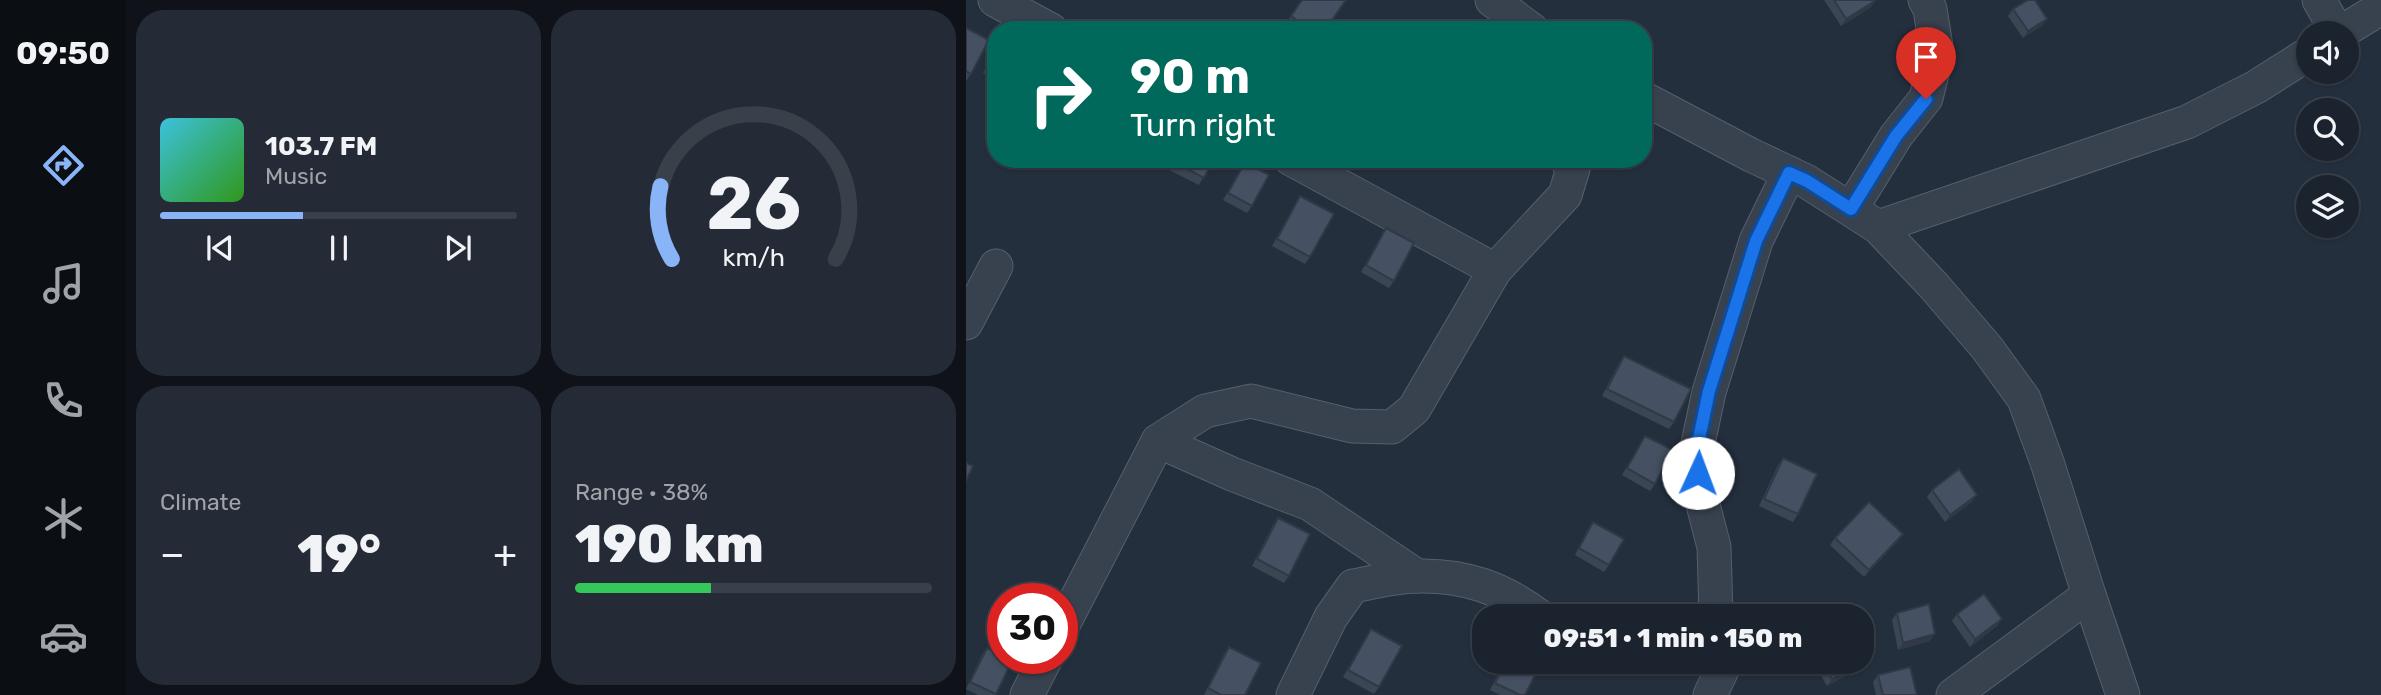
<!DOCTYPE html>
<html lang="en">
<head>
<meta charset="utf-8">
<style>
	:root { --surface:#1b232e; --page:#242b36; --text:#f1f3f6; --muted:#a0a4aa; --line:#39404a; --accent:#8ab4f8 }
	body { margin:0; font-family:Rubik,sans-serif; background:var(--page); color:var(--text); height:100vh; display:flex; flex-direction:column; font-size:26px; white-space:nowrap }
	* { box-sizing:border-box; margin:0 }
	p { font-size:23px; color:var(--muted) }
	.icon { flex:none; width:38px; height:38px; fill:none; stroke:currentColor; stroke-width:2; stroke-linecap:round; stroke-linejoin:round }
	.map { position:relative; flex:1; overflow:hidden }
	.side { display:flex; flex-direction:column; gap:10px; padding:10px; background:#0f1319; width:840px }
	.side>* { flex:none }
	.banner { position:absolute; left:21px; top:21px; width:665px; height:147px; border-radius:28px; box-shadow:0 2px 5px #0004,0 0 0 2px var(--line); background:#00695c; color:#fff; overflow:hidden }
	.controls { position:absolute; left:1330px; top:21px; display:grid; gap:14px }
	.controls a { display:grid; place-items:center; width:63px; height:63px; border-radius:50%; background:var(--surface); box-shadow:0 2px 5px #0004,0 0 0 2px var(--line); font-size:35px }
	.speed { position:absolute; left:21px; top:583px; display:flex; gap:14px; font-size:35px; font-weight:700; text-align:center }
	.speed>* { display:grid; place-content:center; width:91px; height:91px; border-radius:50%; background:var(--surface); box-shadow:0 2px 5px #0004,0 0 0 2px var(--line); line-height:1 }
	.speed .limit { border:10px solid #d22; background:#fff; color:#111 }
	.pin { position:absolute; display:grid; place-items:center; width:60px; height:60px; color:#fff; margin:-72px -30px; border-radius:50% 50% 50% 0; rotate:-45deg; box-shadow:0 0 7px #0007 }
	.pin .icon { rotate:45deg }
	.me { position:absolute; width:77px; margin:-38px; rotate:2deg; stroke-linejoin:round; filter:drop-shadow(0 0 5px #0008) }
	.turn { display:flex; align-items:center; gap:24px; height:147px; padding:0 28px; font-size:32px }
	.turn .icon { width:91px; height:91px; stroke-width:2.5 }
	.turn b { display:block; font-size:49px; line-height:60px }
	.big { font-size:52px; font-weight:800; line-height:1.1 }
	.side .tile { flex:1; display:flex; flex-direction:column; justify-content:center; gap:10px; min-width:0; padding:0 24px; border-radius:28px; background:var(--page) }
	.side .dial { align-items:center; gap:0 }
	.dial svg { height:182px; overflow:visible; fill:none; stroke:var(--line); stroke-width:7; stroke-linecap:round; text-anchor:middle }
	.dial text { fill:var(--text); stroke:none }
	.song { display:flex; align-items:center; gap:21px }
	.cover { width:84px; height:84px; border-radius:10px; background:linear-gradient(135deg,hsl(190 70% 55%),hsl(110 70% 35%)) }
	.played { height:7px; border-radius:4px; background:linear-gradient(90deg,var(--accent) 40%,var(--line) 40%) }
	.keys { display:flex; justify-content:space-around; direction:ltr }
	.heat { display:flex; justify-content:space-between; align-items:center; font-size:38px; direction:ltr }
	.charge { height:10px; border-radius:5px; background:linear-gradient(90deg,#34c759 38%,var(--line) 0) }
	.side .tiles { flex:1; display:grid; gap:10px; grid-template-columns:repeat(2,1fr) }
	.trip { position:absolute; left:506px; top:604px; width:402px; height:70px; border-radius:28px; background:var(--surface); box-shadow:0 2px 5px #0004,0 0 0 2px var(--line); font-weight:800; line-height:70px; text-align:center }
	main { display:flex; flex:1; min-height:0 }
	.dock { display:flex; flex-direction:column; width:126px; justify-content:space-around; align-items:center; background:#0b0e12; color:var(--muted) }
	.dock .icon { width:49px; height:49px }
	.dock .on { color:var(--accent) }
	.dock b { font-size:32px; color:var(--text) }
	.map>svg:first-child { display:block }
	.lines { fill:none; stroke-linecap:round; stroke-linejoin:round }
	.minor-casing { stroke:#565f6c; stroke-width:35 }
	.minor { stroke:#38414e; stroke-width:33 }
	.wall { fill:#3b4654 }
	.shaded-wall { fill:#303945 }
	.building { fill:#455162; stroke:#303945; stroke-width:2 }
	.route-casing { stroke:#114b97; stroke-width:18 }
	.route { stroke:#1a73e8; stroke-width:12 }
</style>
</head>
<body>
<main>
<nav class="dock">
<b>09:50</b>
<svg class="icon on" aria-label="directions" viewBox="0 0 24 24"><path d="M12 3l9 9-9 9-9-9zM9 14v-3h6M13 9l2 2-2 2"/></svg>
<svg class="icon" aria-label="music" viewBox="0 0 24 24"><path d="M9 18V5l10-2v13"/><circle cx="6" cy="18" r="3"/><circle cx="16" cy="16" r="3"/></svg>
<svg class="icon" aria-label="phone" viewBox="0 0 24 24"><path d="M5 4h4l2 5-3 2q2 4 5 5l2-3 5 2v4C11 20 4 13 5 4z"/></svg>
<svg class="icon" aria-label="climate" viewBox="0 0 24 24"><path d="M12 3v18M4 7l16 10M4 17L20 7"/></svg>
<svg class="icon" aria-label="car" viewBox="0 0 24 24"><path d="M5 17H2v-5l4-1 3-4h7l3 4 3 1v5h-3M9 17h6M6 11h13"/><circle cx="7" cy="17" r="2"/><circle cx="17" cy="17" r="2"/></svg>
</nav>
<section class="side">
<div class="tiles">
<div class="tile">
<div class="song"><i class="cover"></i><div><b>103.7 FM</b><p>Music</p></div></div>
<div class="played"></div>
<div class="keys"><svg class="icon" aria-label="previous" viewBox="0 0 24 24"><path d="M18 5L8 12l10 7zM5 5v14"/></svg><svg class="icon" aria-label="pause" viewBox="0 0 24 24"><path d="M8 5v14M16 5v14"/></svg><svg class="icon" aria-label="next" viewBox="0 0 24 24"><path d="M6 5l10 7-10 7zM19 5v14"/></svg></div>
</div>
<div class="tile dial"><svg viewBox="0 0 100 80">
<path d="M14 69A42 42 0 1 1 86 69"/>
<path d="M14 69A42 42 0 0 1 9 37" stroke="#8ab4f8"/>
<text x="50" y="56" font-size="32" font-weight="700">26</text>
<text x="50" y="72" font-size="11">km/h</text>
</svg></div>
<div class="tile"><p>Climate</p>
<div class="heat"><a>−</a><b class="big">19°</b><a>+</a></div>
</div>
<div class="tile"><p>Range · 38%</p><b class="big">190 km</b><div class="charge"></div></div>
</div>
</section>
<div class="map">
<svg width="1415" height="695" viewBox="0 0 1415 695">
	<rect width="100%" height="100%" fill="#242f3e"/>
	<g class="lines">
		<g class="minor-casing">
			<g id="minor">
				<path d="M 29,0 L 85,30"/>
				<path d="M 526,0 L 566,30"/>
				<path d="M 1353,0 L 1372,33"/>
				<path d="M 1374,33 L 1415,8"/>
				<path d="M 677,98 L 785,155 L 840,181 L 912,227 L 968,286 L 1021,348 L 1058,399 L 1082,465 L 1123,595 L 1157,695"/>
				<path d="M 325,159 L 529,270 L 599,195 L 607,169 L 600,159"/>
				<path d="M 885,209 L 930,136 L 960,98 L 971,53 L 964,9 L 959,0"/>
				<path d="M 912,227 L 1221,122 L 1290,87 L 1342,54"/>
				<path d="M 0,323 L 30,266"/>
				<path d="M 192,441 L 239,411 L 285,401 L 386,426 L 426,427 L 448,409 L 529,270"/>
				<path d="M 750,616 L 748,547 L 734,493 L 730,453 L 743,392 L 790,241 L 823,173"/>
				<path d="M 96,627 L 192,441 L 266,474 L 344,504 L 451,576"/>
				<path d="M 61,695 L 80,658"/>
				<path d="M 327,695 L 365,617 L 387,586 C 408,582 430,576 452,576 C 499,575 536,588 573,616"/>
				<path d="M 744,695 L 757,668 L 756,662"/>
				<path d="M 987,695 L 1123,595"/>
			</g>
		</g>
		<use href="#minor" class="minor"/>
	</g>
	<g class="wall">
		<path d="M 336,0 L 359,30 L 330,30 L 320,23 Z"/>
		<path d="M 858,0 L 908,0 L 909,1 L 904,8 L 875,26 Z"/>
		<path d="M 1047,9 L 1076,26 L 1057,38 L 1042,16 Z"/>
		<path d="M 0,28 L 5,74 L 0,81 Z"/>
		<path d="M 30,49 L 30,80 L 17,73 Z"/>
		<path d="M 170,159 L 183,159 L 180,164 Z"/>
		<path d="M 199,159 L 248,159 L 233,185 L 195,166 Z"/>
		<path d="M 279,162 L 286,206 L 281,213 L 257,200 Z"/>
		<path d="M 334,196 L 344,257 L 339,264 L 306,246 Z"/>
		<path d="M 420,228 L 428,281 L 423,288 L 395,272 Z"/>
		<path d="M 658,356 L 708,422 L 703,429 L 636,396 L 653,363 Z"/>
		<path d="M 679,436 L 689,484 L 684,491 L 656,475 Z"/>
		<path d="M 817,458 L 832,514 L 827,522 L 793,506 L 812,465 Z"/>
		<path d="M 966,490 L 1006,502 L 979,522 L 961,497 Z"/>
		<path d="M 312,518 L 323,576 L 318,583 L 286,566 L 307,525 Z"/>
		<path d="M 627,522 L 643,565 L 638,572 L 609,555 L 622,529 Z"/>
		<path d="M 937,534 L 932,541 L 898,577 L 864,545 L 869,538 Z"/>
		<path d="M 931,613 L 964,641 L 932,650 L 926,620 Z"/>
		<path d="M 991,614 L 1036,619 L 1031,626 L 1004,647 L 986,621 Z"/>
		<path d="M 405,629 L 413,687 L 408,694 L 377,677 Z"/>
		<path d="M 263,647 L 279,695 L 238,695 L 258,654 Z"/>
		<path d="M 21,648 L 46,661 L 29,695 L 12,695 L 0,689 L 16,655 Z"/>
		<path d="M 899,661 L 894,668 L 861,686 L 848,663 L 849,662 Z"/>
		<path d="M 538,662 L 562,662 L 559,695 L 534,695 L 524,690 Z"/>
		<path d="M 912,675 L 951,695 L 910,695 L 907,682 Z"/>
	</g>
	<g class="shaded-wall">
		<path d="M 909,1 L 904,8 L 875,26 L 880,19 Z"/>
		<path d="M 1081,19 L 1076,26 L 1057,38 L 1062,31 Z"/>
		<path d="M 1011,495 L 1006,502 L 979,522 L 984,515 Z"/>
		<path d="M 937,534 L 932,541 L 898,577 L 903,570 Z"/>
		<path d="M 1036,619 L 1031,626 L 1004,647 L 1009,639 Z"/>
		<path d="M 969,634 L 964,641 L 932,650 L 937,643 Z"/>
		<path d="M 899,661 L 894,668 L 861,686 L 866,679 Z"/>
	</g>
	<g class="building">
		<path d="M 336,0 L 380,0 L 359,30 L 345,30 L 325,16 Z"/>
		<path d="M 868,0 L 908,0 L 909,1 L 880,19 Z"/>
		<path d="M 1062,0 L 1069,0 L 1081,19 L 1062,31 L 1047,9 Z"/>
		<path d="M 258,21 L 275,30 L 254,30 Z"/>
		<path d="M 0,28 L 23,40 L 5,74 L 0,71 Z"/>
		<path d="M 30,51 L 30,71 L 22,66 Z"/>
		<path d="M 202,159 L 248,159 L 238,178 Z"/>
		<path d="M 279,162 L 303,175 L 286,206 L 262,193 Z"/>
		<path d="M 334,196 L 368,214 L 344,257 L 311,239 Z"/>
		<path d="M 420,228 L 448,243 L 428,281 L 400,265 Z"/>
		<path d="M 658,356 L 725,389 L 708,422 L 641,389 Z"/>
		<path d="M 679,436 L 707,450 L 689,484 L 661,468 Z"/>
		<path d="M 817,458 L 851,474 L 832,514 L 798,499 Z"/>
		<path d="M 0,463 L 7,466 L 0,481 Z"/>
		<path d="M 993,469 L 1011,495 L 984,515 L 966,490 Z"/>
		<path d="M 903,502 L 937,534 L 903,570 L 869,538 Z"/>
		<path d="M 312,518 L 344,534 L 323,576 L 291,559 Z"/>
		<path d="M 627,522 L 658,539 L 643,565 L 613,548 Z"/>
		<path d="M 1018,594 L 1036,619 L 1009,639 L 991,614 Z"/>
		<path d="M 963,604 L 969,634 L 937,643 L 931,613 Z"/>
		<path d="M 405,629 L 436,646 L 413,687 L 382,670 Z"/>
		<path d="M 263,647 L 295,663 L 279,695 L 255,695 L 242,688 Z"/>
		<path d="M 21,648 L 37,656 L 37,658 L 41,658 L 46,661 L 30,694 L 4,682 Z"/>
		<path d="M 896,657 L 899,661 L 866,679 L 856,662 L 896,662 Z"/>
		<path d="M 540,662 L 562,662 L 573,667 L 559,695 L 554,695 L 529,683 Z"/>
		<path d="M 944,667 L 951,695 L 917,695 L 912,675 Z"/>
	</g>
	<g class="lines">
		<g class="route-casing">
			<path id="route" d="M 732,473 L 730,453 L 743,391 L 790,241 L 823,173 L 841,181 L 885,209 L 930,136 L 960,99"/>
		</g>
		<use href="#route" class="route"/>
	</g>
</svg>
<div class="controls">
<a><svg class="icon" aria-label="sound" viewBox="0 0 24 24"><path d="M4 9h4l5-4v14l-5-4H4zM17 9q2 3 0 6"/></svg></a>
<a><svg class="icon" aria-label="search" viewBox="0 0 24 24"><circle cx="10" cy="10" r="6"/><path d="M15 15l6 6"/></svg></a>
<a><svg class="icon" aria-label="layers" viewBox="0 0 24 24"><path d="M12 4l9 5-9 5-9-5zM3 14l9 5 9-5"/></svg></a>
</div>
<div class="speed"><div class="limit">30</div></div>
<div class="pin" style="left:960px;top:99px;background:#d93025"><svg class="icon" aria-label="arrive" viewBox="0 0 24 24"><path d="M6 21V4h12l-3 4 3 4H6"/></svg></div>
<svg class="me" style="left:732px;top:473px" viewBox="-20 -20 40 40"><circle r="19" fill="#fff"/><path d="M0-13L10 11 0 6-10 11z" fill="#1a73e8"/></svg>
<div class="trip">09:51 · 1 min · 150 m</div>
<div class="banner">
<div class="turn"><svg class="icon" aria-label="right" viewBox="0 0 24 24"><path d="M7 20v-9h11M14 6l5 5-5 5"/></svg><div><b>90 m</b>Turn right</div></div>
</div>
</div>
</main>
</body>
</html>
